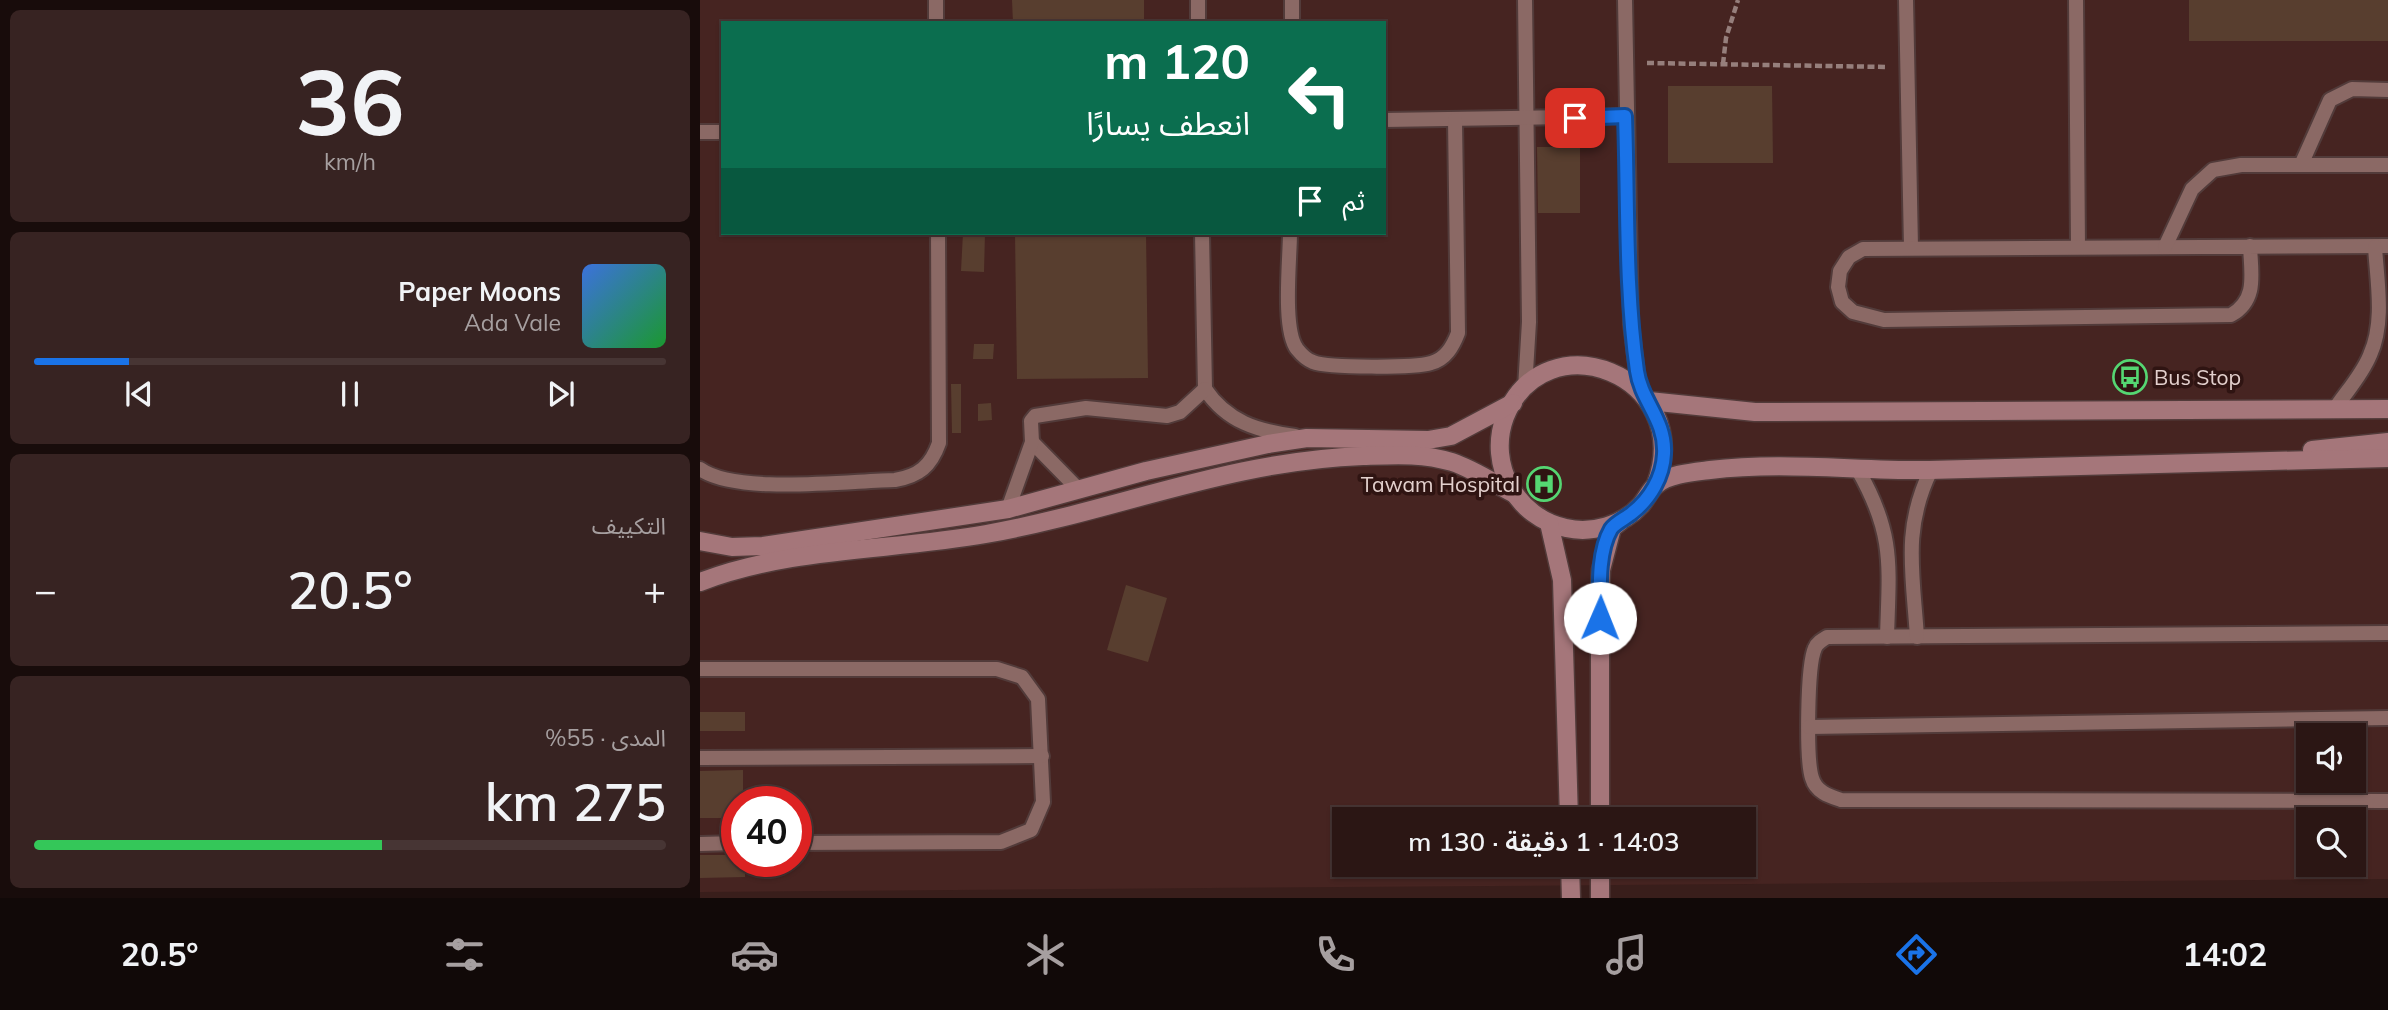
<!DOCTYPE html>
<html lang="ar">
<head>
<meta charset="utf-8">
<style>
	:root { --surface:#2b1614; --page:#372322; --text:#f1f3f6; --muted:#a69fa0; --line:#473534; --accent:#1a73e8 }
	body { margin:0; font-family:Mulish,"Noto Sans Arabic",sans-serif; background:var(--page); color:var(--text); direction:rtl; height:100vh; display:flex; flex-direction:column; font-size:26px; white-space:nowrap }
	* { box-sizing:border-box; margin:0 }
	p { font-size:23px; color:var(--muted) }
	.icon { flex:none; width:38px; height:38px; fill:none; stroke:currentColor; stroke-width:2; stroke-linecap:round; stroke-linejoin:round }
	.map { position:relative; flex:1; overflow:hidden; direction:ltr }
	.panel { display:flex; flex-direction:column; gap:10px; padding:10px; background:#180c0b; width:700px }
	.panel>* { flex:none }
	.top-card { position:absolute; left:21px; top:21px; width:665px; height:214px; border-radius:0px; box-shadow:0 2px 5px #0004,0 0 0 2px var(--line); direction:rtl; background:#0b6e4f; color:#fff; overflow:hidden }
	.controls { position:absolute; left:1596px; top:723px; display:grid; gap:14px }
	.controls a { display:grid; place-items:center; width:70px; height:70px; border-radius:0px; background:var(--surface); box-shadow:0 2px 5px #0004,0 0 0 2px var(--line); font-size:35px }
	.speed { position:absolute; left:21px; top:786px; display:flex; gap:14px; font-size:35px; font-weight:700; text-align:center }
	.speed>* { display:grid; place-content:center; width:91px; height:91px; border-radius:50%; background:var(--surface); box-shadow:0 2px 5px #0004,0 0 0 2px var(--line); line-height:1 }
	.speed .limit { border:10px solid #d22; background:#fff; color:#111 }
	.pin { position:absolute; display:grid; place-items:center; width:60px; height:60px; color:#fff; margin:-30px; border-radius:14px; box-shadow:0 4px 10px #0006 }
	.me { position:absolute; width:77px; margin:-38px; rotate:1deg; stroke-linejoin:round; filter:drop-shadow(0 0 5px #0008) }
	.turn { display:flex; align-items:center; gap:24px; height:147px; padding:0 21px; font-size:32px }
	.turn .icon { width:91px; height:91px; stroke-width:2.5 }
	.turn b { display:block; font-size:49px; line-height:60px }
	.then { display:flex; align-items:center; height:66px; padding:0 21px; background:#0003; gap:14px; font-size:26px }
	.big { font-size:52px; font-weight:600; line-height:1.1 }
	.panel .widget { flex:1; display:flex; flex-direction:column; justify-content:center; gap:10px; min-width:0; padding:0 24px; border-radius:10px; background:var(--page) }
	.panel .dial { align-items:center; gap:0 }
	.dial b { font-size:91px; line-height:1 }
	.song { display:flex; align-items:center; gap:21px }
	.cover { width:84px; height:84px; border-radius:10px; background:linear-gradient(135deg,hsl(220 70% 55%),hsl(130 70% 35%)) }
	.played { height:7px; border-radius:4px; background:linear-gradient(90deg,var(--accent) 15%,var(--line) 15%) }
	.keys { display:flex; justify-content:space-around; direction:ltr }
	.heat { display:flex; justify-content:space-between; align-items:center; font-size:38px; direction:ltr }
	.charge { height:10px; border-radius:5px; background:linear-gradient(90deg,#34c759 55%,var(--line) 0) }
	.trip { position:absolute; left:632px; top:807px; width:424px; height:70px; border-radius:0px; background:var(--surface); box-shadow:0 2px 5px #0004,0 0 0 2px var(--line); font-weight:600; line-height:70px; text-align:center; direction:rtl }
	.tab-bar { display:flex; height:112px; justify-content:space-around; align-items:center; background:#110908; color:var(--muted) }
	.tab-bar .icon { width:49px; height:49px }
	.tab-bar .active { color:var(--accent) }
	.tab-bar b { font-size:32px; color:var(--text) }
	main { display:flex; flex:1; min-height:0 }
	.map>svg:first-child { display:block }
	.built { fill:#462421; fill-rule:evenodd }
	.building { fill:#583e2f }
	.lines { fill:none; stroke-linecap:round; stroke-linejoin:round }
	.lane-casing { stroke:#523b3a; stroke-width:18 }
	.secondary-casing { stroke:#523b3a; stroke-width:21 }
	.path { stroke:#967f7c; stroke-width:4.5; stroke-dasharray:7 3.5; stroke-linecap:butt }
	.lane { stroke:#8b6965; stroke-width:14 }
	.secondary { stroke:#a5767a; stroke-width:18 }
	.route-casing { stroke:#114b97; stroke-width:18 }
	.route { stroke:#1a73e8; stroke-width:12 }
	.labels { text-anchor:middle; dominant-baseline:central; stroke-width:7; stroke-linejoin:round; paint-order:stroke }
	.poi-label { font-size:21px; fill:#e3d0cd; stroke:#2f1412; text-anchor:start }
</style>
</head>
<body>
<main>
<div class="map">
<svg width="1688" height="898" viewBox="0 0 1688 898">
	<rect width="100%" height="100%" fill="#391e1b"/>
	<path class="built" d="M 0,0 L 1688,0 L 1688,879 L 0,892 ZM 23,23 L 684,23 L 684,233 L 23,233 ZM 1608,735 L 1654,735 L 1654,780 L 1608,780 ZM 37,802 L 96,802 L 96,861 L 37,861 ZM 644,819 L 1043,819 L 1043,864 L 644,864 ZM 1608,819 L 1654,819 L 1654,864 L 1608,864 Z"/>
	<g class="building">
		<path d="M 312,0 L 444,0 L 444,23 L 313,23 Z"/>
		<rect x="1489" y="0" width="199" height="41"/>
		<path d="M 968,86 L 1072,86 L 1073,163 L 968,163 Z"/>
		<path d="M 837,147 L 880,147 L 880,213 L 838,213 Z"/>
		<path d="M 263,233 L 285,233 L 284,272 L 261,271 Z"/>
		<path d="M 315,233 L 446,233 L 448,378 L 317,379 Z"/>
		<path d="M 274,344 L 294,344 L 293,359 L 273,359 Z"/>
		<path d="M 251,384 L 261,384 L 261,433 L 252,433 Z"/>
		<path d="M 291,403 L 292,420 L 278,421 L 278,404 Z"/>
		<path d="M 426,585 L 467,598 L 448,662 L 407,650 Z"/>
		<rect x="0" y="712" width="45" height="19"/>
		<path d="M 43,770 L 43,802 L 37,802 L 37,818 L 0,818 L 0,771 Z"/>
		<path d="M 0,855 L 37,855 L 37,861 L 45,861 L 45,877 L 0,878 Z"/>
	</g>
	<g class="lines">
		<g class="lane-casing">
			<g id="lane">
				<path d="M 236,0 L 236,23"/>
				<path d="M 498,0 L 498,23"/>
				<path d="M 825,0 L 829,322 L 825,388"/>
				<path d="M 925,0 L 931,324 L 939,389"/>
				<path d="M 1206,0 L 1211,247"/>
				<path d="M 1376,0 L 1378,247"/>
				<path d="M 592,23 L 592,0"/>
				<path d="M 684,120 L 925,116"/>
				<path d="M 0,132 L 23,132"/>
				<path d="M 1601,165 L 1630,100 L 1652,89 L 1688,90"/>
				<path d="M 502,233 L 505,389 C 527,422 558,431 595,436"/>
				<path d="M 590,233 C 590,259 582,329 597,349 C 601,354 607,360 613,362 C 628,368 715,368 731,363 C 746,359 753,346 758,333 L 755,120"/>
				<path d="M 1550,246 C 1551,273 1558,300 1531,315 L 1184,320 L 1153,312 L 1142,302 L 1138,287 L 1140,271 L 1149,257 L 1163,249 L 1688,246"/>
				<path d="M 1465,247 L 1492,189 L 1513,170 L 1541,165 L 1688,165"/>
				<path d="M 1634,410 C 1646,392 1662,375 1670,355 C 1685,322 1677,281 1675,247"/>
				<path d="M 332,442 L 379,490"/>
				<path d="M 0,469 C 36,495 147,481 195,480 C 219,476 231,466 239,443 L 238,233"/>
				<path d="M 1158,470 C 1195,535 1189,566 1187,637"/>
				<path d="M 308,509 L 332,442 L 331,421 L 335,416 L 386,408 L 467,416 L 480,412 L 505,389"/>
				<path d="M 1688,633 L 1127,637 C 1122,640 1117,643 1115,648 C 1107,665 1106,760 1112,778 C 1116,792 1129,796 1141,800 L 1688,801"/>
				<path d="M 1217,637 C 1213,574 1202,529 1231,470"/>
				<path d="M 0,669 L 297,669 L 322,677 L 338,699 L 343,802 L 331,830 L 301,842 L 96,843"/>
				<path d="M 1109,727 L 1688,718"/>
				<path d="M 0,758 L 342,756"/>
				<path d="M 0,844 L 37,843"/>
			</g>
		</g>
		<g class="secondary-casing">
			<g id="secondary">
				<path d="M 949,401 L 1055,412 L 1688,409"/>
				<path d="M 1612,450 L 1688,442"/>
				<path d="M 956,484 C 996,375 845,317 805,417 C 787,465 817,518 866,528 C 892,534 923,525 941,505 C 946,499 950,490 956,485 C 968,474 994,472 1010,470 C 1082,461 1157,471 1229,470 C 1382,467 1535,461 1688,458"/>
				<path d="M 849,523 L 862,580 L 869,819"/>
				<path d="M 0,541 L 32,547 L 63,546 L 308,509 L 446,471 L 568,444 L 607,438 L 728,440 L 751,436 L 813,403"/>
				<path d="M 0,582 C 91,547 191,551 286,534 C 416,511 527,461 663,456 C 693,455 723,453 752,462 C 773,469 794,483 813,493"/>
				<path d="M 900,819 L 900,593 L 901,570 L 912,528 L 921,521"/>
				<path d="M 870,864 L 871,898"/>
				<path d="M 900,864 L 900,898"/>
			</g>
		</g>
		<g class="path">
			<path d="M 947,63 L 1187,67"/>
			<path d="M 1023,64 L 1026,38 L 1038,0"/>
		</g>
		<use href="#lane" class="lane"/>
		<use href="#secondary" class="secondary"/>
	</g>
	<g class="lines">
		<g class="route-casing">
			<path id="route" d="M 875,118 L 925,116 C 928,201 925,287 937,371 C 941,401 966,420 964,454 C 963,477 950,499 932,513 C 926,518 915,523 911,529 C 897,553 900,592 900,618"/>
		</g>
		<use href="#route" class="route"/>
	</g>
	<defs>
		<g id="bus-ring" transform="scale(1.75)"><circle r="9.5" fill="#2f1412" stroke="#55d672" stroke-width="1.5"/><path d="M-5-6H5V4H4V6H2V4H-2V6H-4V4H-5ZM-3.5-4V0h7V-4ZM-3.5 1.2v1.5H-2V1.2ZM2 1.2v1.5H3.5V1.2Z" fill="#55d672"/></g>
		<g id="hospital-ring" transform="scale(1.75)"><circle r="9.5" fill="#2f1412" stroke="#55d672" stroke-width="1.5"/><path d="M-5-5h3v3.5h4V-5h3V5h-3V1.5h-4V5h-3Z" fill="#55d672"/></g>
	</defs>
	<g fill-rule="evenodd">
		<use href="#bus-ring" x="1430" y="377"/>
		<use href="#hospital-ring" x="844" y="484"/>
	</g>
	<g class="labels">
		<g class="poi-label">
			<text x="1454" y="377">Bus Stop</text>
			<text x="820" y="484" text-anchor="end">Tawam Hospital</text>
		</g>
	</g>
</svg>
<div class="controls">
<a><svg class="icon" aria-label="sound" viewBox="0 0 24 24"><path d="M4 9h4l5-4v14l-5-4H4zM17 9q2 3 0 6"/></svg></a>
<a><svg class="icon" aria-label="search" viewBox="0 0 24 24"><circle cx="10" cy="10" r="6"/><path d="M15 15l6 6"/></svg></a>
</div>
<div class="speed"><div class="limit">40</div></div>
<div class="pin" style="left:875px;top:118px;background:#d93025"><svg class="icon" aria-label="arrive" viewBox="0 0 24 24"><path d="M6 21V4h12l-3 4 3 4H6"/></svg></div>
<svg class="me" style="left:900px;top:618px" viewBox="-20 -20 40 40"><circle r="19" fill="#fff"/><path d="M0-13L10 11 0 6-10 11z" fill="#1a73e8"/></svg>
<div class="trip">14:03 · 1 دقيقة · 130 m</div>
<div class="top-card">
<div class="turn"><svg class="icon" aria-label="left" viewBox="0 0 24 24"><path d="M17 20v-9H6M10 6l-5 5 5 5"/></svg><div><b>120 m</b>انعطف يسارًا</div></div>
<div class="then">ثم<svg class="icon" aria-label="arrive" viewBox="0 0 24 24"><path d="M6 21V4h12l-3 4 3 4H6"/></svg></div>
</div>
</div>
<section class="panel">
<div class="widget dial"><b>36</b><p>km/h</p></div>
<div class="widget">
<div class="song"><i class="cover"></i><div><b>Paper Moons</b><p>Ada Vale</p></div></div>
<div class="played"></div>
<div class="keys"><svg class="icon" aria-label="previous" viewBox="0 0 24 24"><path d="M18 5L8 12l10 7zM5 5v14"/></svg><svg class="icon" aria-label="pause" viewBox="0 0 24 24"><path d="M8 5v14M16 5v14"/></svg><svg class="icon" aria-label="next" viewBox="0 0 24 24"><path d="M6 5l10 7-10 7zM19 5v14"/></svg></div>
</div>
<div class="widget"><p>التكييف</p>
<div class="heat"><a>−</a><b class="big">20.5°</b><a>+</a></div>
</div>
<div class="widget"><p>المدى · 55%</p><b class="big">275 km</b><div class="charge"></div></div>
</section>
</main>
<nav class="tab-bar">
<b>14:02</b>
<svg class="icon active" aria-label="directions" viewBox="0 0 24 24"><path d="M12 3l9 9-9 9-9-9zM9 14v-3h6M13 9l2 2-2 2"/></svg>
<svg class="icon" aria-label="music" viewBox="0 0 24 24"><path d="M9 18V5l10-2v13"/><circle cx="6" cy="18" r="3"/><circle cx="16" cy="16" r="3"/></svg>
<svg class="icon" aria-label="phone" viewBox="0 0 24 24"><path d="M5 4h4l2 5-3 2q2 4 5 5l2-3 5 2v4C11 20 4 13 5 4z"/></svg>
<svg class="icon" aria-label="climate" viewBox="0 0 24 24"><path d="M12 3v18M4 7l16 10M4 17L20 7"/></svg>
<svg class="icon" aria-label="car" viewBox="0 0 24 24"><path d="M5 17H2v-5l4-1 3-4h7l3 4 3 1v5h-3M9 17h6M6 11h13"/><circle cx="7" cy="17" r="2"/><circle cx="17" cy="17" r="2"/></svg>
<svg class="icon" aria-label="filters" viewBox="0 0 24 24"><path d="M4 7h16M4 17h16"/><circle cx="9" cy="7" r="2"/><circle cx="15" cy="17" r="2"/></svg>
<b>20.5°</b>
</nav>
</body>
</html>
